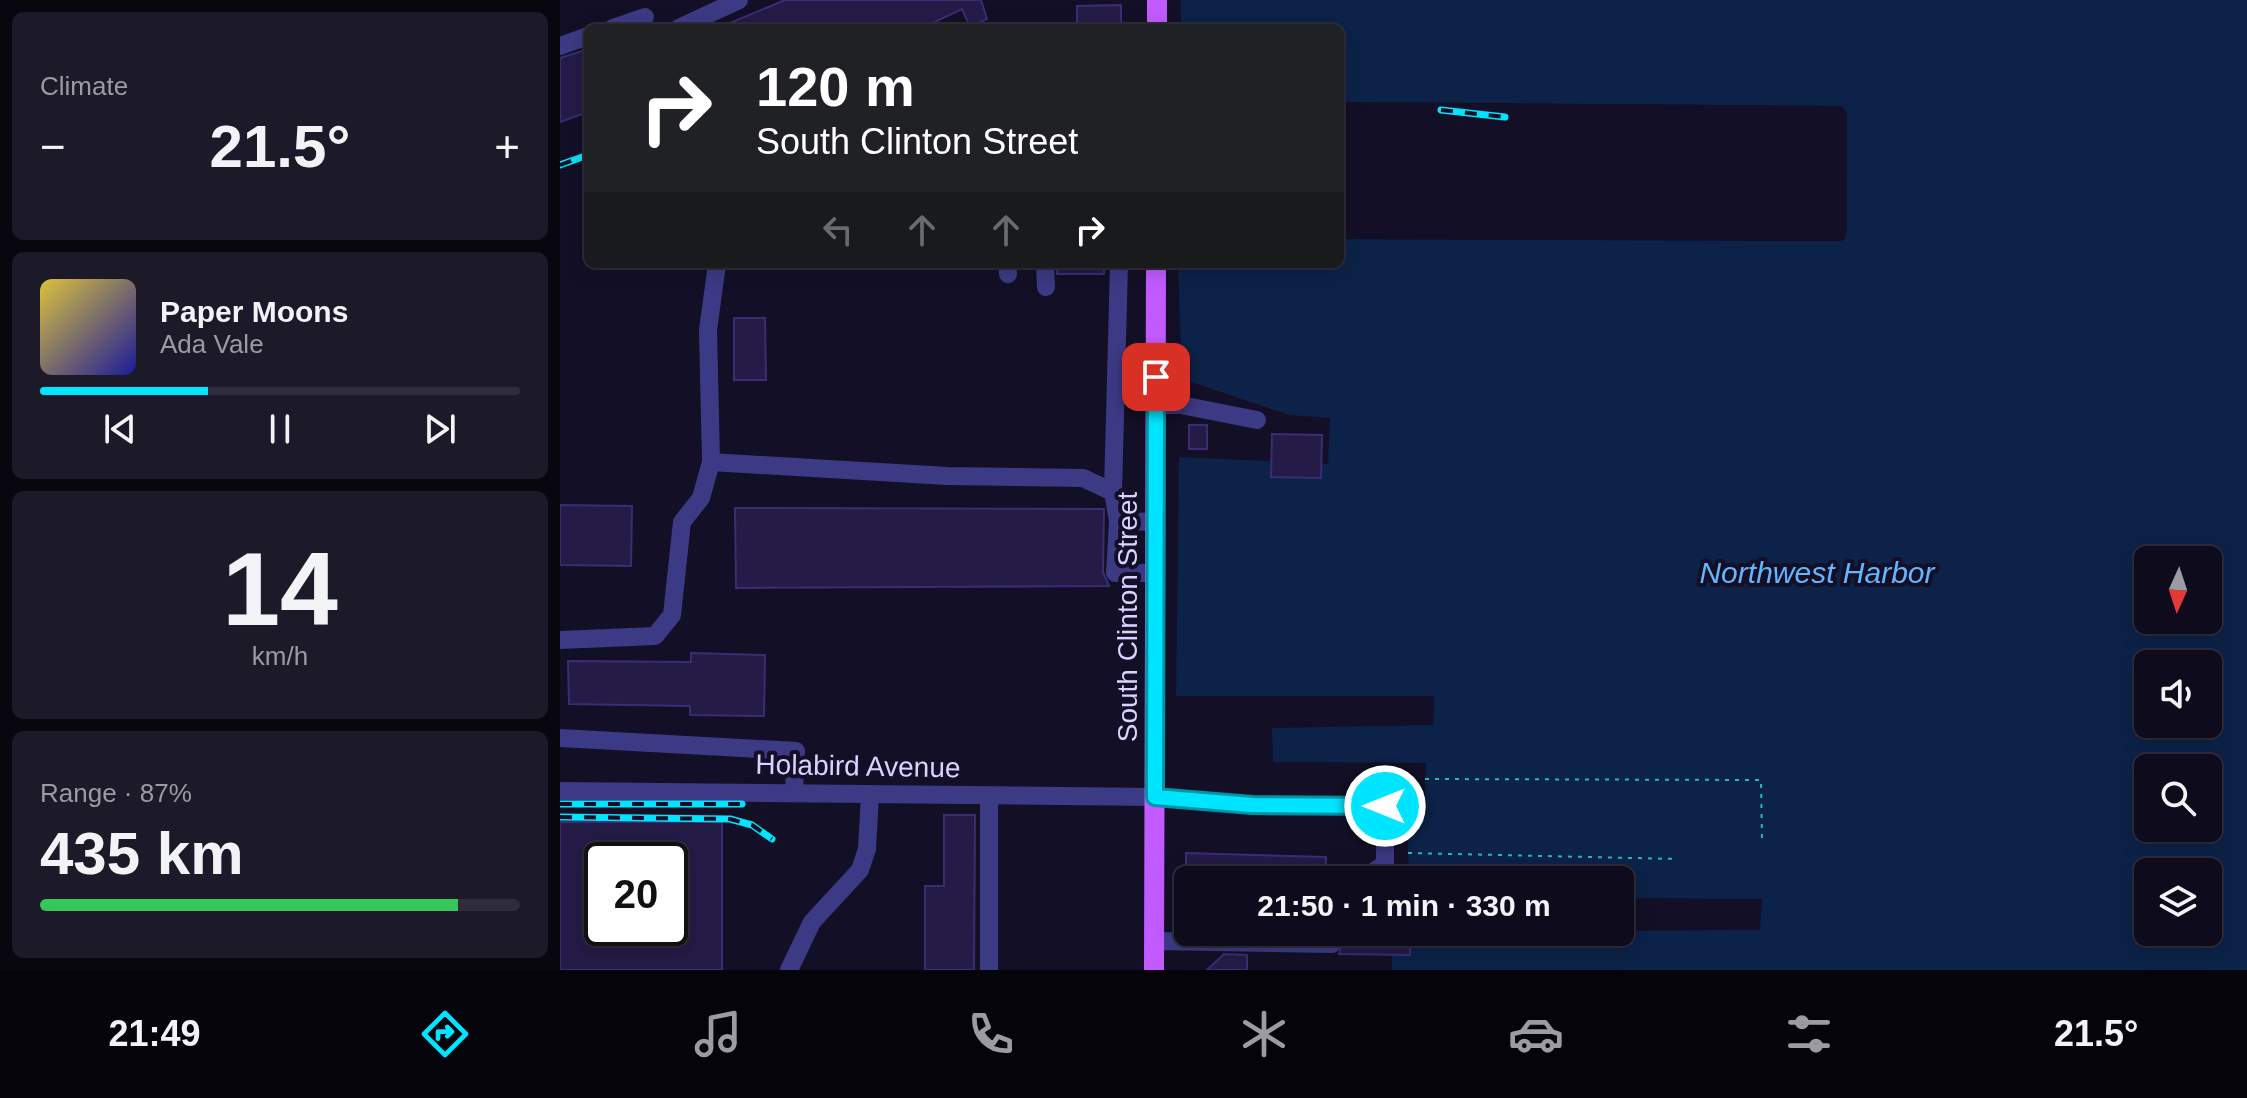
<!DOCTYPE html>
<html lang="en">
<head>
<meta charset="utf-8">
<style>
	:root { --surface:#0e0b1c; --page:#1c1929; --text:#f1f3f6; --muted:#9b9ba3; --line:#2e2b3b; --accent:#00e5ff }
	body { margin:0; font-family:Arial,sans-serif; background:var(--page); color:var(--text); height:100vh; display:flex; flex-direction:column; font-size:30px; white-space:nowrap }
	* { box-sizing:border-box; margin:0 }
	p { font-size:26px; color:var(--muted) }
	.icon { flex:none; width:44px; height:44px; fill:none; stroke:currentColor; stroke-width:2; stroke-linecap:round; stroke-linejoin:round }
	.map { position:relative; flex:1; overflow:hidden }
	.details { display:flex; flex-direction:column; gap:12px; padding:12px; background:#08060f; width:560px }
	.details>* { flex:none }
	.banner { position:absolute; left:24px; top:24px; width:760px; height:244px; border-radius:12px; box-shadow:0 4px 20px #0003,0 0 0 2px var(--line); background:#202124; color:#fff; overflow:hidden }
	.needle { width:52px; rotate:183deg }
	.buttons { position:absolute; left:1574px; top:546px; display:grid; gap:16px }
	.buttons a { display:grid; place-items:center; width:88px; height:88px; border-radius:12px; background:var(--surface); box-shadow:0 4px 20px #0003,0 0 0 2px var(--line); font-size:40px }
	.speed { position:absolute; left:24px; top:842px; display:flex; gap:16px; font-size:40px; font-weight:700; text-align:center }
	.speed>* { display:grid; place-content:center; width:104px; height:104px; border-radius:50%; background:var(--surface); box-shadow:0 4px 20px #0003,0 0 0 2px var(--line); line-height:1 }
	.speed .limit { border:4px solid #111; border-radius:12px; background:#fff; color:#111 }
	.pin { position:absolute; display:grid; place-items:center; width:68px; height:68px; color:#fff; margin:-34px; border-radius:16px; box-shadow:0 4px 12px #0006 }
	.me { position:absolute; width:88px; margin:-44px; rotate:270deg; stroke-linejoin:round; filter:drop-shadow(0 0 6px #0008) }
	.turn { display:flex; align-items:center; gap:28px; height:168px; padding:0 40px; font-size:36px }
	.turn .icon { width:104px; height:104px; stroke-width:2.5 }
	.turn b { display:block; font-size:56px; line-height:68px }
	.lanes { display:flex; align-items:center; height:76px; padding:0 40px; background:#0003; justify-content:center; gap:40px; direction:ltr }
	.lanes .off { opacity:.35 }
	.big { font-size:60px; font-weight:600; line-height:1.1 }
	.details .tile { flex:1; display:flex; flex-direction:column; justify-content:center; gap:12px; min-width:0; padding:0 28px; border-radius:12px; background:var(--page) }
	.details .dial { align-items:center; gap:0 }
	.dial b { font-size:104px; line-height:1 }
	.song { display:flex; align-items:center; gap:24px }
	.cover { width:96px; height:96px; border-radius:12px; background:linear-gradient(135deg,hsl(50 70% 55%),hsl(240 70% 35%)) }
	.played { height:8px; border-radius:4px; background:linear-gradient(90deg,var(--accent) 35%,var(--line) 35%) }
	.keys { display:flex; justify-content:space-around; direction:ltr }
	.heat { display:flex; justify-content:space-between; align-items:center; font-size:44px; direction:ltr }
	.charge { height:12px; border-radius:6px; background:linear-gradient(90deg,#34c759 87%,var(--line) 0) }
	.trip { position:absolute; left:614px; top:866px; width:460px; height:80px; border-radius:12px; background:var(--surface); box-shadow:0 4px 20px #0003,0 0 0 2px var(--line); font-weight:600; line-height:80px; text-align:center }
	.menu { display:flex; height:128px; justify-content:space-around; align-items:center; background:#06040b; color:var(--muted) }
	.menu .icon { width:56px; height:56px }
	.menu .active { color:var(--accent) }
	.menu b { font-size:36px; color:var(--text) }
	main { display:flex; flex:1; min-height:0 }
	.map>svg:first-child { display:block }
	.water { fill:#0c2248; fill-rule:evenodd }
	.pier { fill:#130f26 }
	.building { fill:#241b47; stroke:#3b2d73; stroke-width:2; fill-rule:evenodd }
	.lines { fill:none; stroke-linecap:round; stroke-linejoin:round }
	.path { stroke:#2fb8b0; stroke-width:2; stroke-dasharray:4 6; stroke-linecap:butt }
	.minor { stroke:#3d3a85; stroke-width:18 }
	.major { stroke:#c25bff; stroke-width:20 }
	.rail-casing { stroke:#00e5ff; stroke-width:7 }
	.rail { stroke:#130f26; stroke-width:4; stroke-dasharray:12; stroke-linecap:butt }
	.route-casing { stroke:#0095a6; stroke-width:20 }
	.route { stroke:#00e5ff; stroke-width:14 }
	.labels { text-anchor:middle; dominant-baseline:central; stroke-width:8; stroke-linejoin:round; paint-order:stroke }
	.street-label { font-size:28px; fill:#d9d4ff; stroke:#130f26 }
	.water-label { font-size:30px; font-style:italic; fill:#62b6ff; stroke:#130f26 }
</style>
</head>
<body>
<main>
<section class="details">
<div class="tile"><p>Climate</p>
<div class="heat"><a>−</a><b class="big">21.5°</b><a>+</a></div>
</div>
<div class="tile">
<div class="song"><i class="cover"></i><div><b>Paper Moons</b><p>Ada Vale</p></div></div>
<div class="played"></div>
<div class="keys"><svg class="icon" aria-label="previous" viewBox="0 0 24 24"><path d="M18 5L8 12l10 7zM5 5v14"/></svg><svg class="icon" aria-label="pause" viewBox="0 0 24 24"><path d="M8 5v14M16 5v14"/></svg><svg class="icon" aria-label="next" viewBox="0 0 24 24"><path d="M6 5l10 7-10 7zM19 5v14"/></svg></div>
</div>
<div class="tile dial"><b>14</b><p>km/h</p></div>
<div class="tile"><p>Range · 87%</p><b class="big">435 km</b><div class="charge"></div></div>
</section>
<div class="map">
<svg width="1687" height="970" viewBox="0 0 1687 970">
	<rect width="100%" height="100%" fill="#130f26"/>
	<path class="water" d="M 621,0 L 1687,0 L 1687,970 L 832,970 L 832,955 L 848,949 L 849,932 L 1200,930 L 1202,899 L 1060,898 L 1060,880 L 849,880 L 847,818 L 864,817 L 866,763 L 713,762 L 712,728 L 873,725 L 874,696 L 616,696 L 619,457 L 768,464 L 770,418 L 729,415 L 622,379 L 618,264 L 780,264 L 780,239 L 1281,241 L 1285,239 L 1287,113 L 1277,106 L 780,102 L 780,28 L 621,28 ZM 1588,560 L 1648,560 L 1648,620 L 1588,620 ZM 1588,664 L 1648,664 L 1648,724 L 1588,724 ZM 1588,768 L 1648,768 L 1648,828 L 1588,828 ZM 1588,872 L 1648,872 L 1648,932 L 1588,932 Z"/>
	<path class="pier" d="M 780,102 L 1282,106 L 1287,113 L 1287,233 L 1281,241 L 780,239 L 780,235 L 1280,237 L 1283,233 L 1281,110 L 780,106 Z"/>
	<g class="building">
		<path d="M 225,0 L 421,0 L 427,19 L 410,27 L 402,9 L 362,28 L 158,28 Z"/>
		<path d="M 561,5 L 561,28 L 517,28 L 517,6 Z"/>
		<path d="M 28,49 L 28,112 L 0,122 L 0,58 Z"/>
		<rect x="497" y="264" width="47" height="10"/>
		<path d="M 174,318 L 205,318 L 206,380 L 174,380 Z"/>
		<rect x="629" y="425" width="18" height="24"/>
		<path d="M 712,434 L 762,435 L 761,478 L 711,477 Z"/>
		<path d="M 0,505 L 72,506 L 71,566 L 0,565 Z"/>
		<path d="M 175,508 L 544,509 L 543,572 L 549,586 L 176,588 Z"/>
		<path d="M 131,653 L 205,655 L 204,716 L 130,715 L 130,706 L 9,704 L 8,661 L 131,662 Z"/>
		<path d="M 384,815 L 415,815 L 414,970 L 365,970 L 365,886 L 384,886 Z"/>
		<path d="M 0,822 L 162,822 L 162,970 L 0,970 ZM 42,860 L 110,860 L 110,928 L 42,928 Z"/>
		<path d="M 626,853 L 766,857 L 766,880 L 626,880 Z"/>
		<path d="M 785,932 L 851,932 L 850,955 L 779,954 Z"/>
		<path d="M 664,954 L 687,955 L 687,970 L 647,970 Z"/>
	</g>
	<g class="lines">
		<g class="path">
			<path d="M 865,779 L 1201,780 L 1202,840"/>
			<path d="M 848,853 L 1118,859"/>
		</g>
		<g class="minor">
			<path d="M 53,28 L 85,17"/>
			<path d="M 119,28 L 179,0"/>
			<path d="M 0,46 L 28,36"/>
			<path d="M 447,264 L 448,274"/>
			<path d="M 485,264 L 486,287"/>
			<path d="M 596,405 L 621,405 L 697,420"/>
			<path d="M 151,462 L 387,476 L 523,478 L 553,492 L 558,521"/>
			<path d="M 553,492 L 559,264"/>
			<path d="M 595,573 L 555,573 L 558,521 L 595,522"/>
			<path d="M 0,640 L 95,636 L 112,615 L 122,522 L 141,498 L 151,462 L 148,330 L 157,264"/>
			<path d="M 0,738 L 236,751 L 234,792"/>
			<path d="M 0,791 L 595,797 L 692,805 L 825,806 L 825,864 L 801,880"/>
			<path d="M 594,941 L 772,944 L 773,932"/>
			<path d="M 229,970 L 252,922 L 300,870 L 307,849 L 310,795"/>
			<path d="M 429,970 L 429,797"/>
		</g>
		<g class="major">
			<path d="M 597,28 L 597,0"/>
			<path d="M 594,970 L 596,264"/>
		</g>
		<g class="rail-casing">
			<g id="rail">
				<path d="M 881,110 L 945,117"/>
				<path d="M 0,165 L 28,155"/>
				<path d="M 0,804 L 182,804"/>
				<path d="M 0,817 L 170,819 L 192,825 L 212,839"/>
			</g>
		</g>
		<use href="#rail" class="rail"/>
	</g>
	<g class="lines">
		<g class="route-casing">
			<path id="route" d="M 596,377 L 595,797 L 692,805 L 825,806"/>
		</g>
		<use href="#route" class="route"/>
	</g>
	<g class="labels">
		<g class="street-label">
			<text transform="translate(567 617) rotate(-90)">South Clinton Street</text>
			<text transform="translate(298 766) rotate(1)">Holabird Avenue</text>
		</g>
		<g class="water-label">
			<text x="1257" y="572">Northwest Harbor</text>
		</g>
	</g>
</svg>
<div class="buttons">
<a><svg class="needle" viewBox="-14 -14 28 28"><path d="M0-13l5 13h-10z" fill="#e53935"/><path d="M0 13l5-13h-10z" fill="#9b9ba3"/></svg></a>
<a><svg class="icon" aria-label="sound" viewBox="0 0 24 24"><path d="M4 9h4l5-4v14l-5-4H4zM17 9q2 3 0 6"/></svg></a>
<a><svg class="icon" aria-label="search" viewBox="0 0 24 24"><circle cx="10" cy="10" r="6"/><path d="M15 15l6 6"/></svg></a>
<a><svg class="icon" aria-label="layers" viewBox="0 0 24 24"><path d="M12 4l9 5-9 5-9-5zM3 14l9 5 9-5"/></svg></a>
</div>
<div class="speed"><div class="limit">20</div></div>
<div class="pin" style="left:596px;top:377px;background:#d93025"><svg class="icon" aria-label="arrive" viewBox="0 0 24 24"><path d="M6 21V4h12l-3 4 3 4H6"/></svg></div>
<svg class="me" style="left:825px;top:806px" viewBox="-20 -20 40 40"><circle r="17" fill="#00e5ff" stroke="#fff" stroke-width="3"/><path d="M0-11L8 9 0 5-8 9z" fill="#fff"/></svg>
<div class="trip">21:50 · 1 min · 330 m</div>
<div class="banner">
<div class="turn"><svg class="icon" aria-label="right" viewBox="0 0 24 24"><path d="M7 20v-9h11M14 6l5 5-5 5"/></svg><div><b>120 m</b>South Clinton Street</div></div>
<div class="lanes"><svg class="icon off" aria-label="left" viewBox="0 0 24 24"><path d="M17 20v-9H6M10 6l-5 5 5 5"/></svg><svg class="icon off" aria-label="ahead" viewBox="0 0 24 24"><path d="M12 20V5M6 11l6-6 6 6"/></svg><svg class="icon off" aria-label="ahead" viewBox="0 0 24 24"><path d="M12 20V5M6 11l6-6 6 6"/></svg><svg class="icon" aria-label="right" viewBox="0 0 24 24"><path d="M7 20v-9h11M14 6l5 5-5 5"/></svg></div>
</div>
</div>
</main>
<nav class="menu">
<b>21:49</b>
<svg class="icon active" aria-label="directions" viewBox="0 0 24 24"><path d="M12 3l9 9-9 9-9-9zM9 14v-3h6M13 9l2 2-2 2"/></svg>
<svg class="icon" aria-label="music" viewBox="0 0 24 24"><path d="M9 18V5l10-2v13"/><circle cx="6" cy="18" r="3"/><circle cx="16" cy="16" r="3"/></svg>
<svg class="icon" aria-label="phone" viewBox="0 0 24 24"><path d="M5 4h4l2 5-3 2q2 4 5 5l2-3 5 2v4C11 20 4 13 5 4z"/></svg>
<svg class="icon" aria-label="climate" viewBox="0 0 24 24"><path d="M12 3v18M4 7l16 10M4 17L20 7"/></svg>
<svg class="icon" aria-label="car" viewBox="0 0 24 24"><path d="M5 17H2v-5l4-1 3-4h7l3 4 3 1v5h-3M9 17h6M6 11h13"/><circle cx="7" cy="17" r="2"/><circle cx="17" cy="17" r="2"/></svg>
<svg class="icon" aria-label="filters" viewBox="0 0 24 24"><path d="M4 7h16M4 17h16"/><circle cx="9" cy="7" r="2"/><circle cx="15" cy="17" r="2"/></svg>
<b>21.5°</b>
</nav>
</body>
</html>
